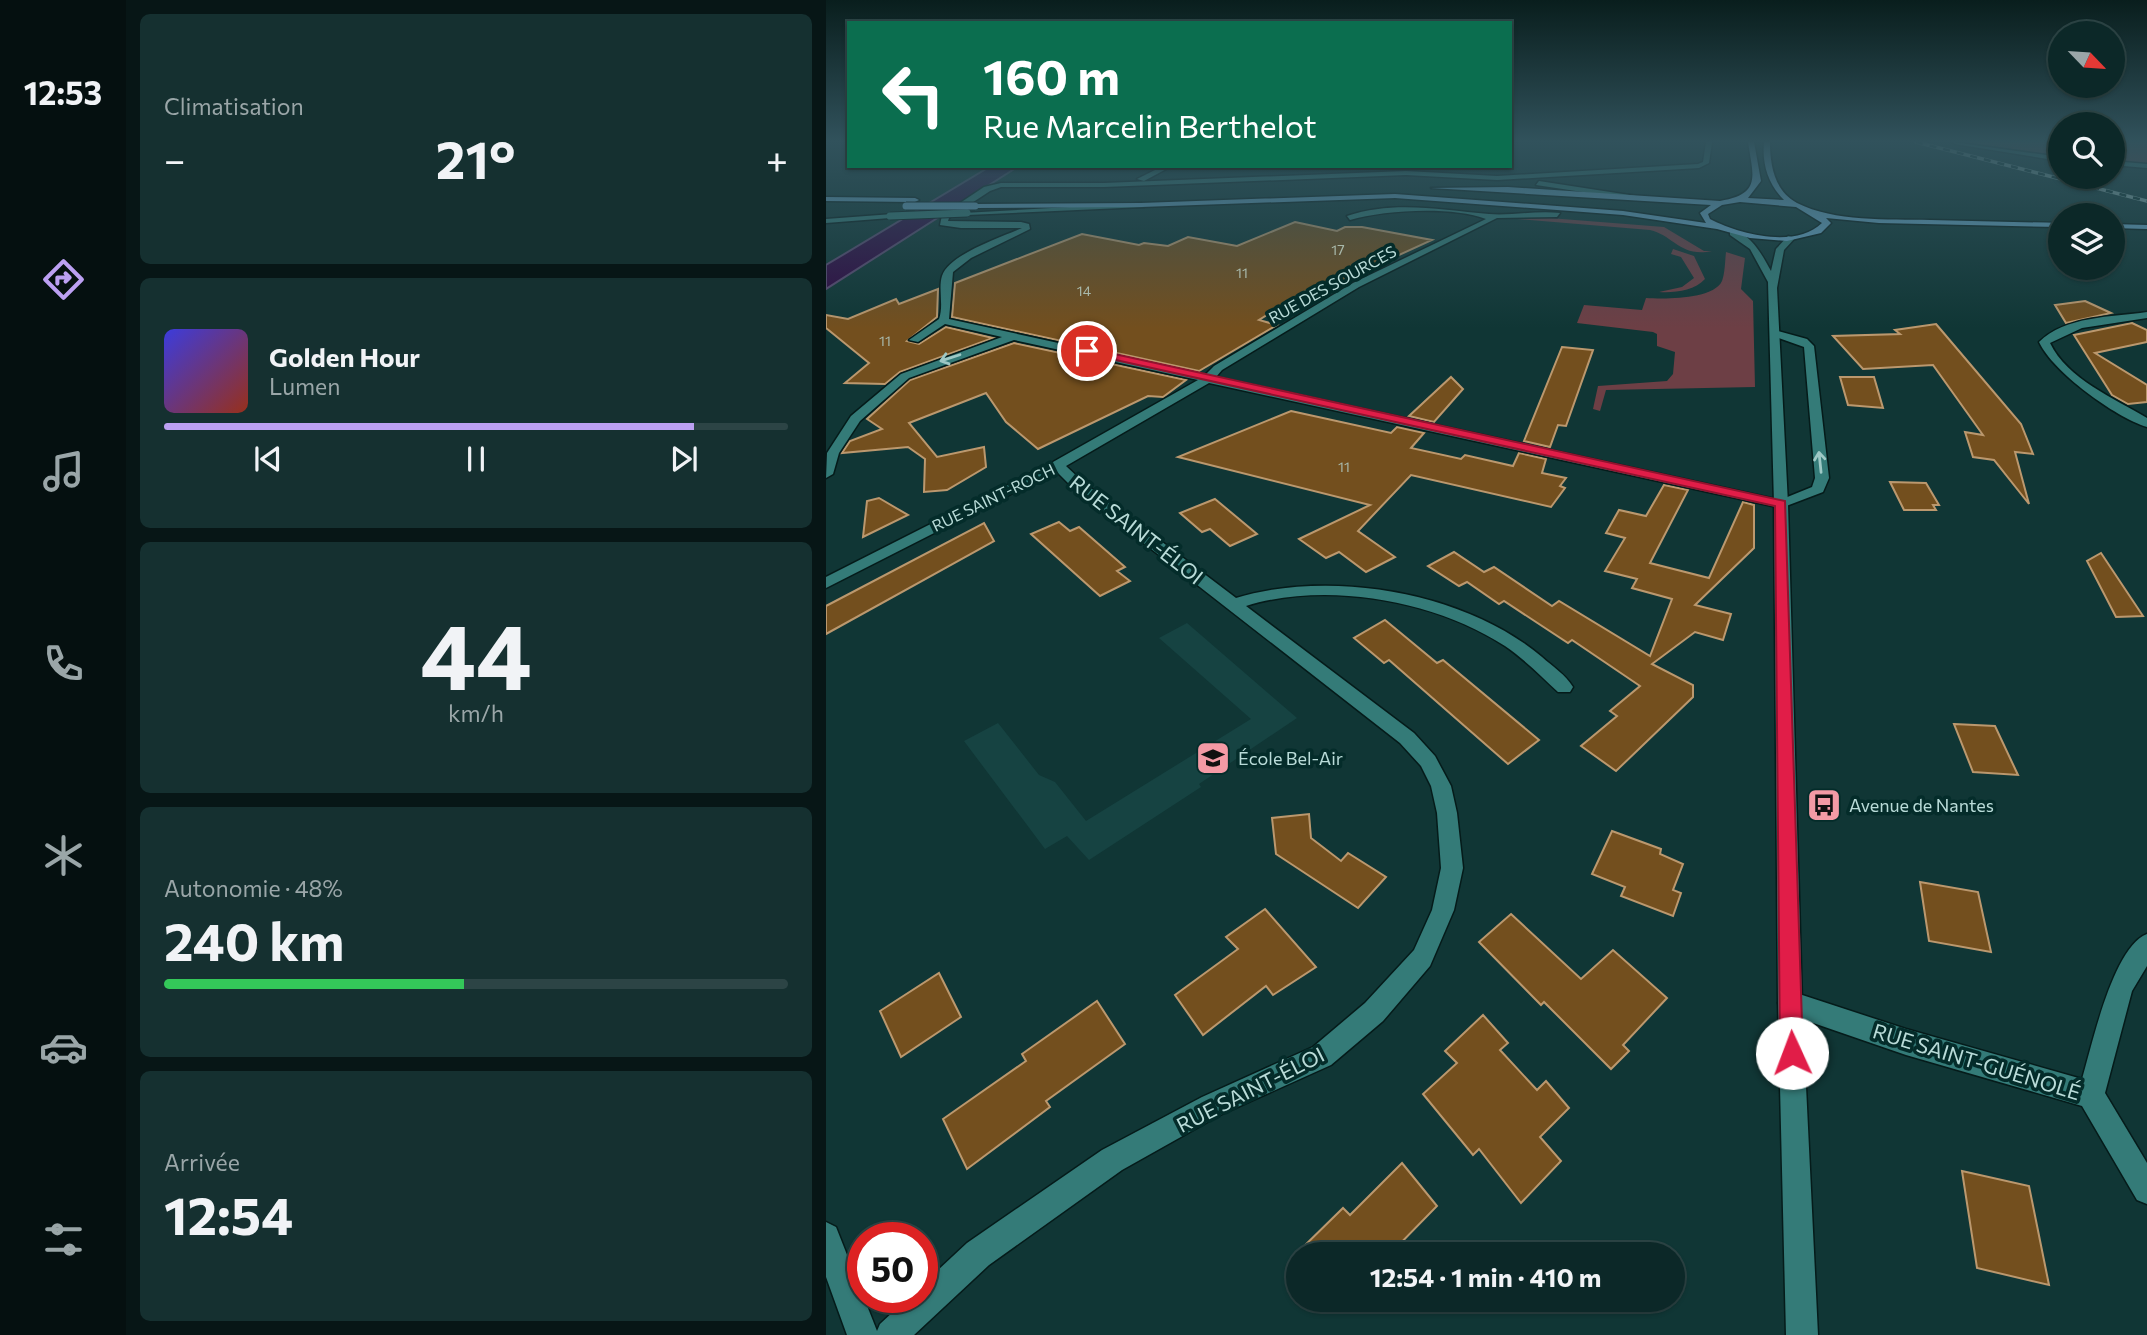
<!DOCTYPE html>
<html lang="fr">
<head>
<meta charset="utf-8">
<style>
	:root { --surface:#0c2828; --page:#153030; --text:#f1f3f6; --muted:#9aa6a8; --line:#2c4445; --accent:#bca0f2 }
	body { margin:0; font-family:Commissioner,sans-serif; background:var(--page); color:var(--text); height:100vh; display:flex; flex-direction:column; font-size:26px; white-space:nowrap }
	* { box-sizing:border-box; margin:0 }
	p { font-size:23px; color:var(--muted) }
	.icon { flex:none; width:38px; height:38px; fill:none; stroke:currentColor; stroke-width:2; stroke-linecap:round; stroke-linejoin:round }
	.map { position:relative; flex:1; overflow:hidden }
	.details { display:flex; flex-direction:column; gap:14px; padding:14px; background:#071616; width:700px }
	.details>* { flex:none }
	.guide { position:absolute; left:21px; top:21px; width:665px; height:147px; border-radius:0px; box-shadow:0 2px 5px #0004,0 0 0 2px var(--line); background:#0b6e4f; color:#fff; overflow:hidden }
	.needle { width:46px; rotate:115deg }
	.buttons { position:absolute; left:1222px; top:21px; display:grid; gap:14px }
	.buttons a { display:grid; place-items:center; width:77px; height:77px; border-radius:50%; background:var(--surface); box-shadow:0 2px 5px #0004,0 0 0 2px var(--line); font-size:35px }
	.speed { position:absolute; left:21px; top:1222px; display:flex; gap:14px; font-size:35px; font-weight:700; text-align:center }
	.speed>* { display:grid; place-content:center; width:91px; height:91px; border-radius:50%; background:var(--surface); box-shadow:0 2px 5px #0004,0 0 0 2px var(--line); line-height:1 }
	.speed .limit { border:10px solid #d22; background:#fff; color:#111 }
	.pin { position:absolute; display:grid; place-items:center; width:60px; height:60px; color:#fff; margin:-30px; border:4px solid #fff; border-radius:50%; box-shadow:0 2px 7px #0007 }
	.me { position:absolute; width:77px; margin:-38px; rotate:358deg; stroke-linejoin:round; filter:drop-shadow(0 0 5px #0008) }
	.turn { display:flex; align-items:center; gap:24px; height:147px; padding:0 21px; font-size:32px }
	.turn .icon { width:91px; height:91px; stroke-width:2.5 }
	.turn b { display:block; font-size:49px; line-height:60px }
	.big { font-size:52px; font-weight:700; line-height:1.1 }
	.details .tile { flex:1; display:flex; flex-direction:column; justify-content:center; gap:10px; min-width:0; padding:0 24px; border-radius:10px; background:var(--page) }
	.details .dial { align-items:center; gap:0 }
	.dial b { font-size:91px; line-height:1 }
	.song { display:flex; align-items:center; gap:21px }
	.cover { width:84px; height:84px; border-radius:10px; background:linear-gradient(135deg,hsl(240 70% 55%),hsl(10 70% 35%)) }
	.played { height:7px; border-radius:4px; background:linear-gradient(90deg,var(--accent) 85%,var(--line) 85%) }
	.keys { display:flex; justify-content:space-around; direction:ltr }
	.heat { display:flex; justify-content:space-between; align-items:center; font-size:38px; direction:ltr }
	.charge { height:10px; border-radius:5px; background:linear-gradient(90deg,#34c759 48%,var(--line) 0) }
	.trip { position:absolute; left:460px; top:1242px; width:399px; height:70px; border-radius:35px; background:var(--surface); box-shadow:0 2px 5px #0004,0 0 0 2px var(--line); font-weight:700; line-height:70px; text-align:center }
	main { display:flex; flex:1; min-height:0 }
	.dock { display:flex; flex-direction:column; width:126px; justify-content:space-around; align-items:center; background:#051010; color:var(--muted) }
	.dock .icon { width:49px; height:49px }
	.dock .selected { color:var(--accent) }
	.dock b { font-size:32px; color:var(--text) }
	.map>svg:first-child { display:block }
	.built { fill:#164342 }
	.green { fill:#6d3f45 }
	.water { fill:#2f0a42; stroke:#58496f; stroke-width:2 }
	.building { fill:#734f1e; stroke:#bb986e; stroke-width:2 }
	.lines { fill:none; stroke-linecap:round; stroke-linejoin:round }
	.minor-casing { stroke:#051b1a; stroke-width:3 }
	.secondary-casing { stroke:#051b1a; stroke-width:3 }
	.primary-casing { stroke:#051b1a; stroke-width:3 }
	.minor { fill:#347b78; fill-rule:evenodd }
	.secondary { fill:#347b78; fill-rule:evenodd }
	.primary { fill:#69a6c7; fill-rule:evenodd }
	.rail-casing { stroke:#94b7b5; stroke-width:3.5 }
	.rail { stroke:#042c2a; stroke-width:2.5; stroke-dasharray:7; stroke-linecap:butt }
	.minor-bridge-casing { stroke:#051b1a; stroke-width:9; stroke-linecap:butt }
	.primary-bridge-casing { stroke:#051b1a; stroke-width:9; stroke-linecap:butt }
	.minor-bridge { stroke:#347b78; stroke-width:7 }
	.primary-bridge { stroke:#69a6c7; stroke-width:7 }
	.oneway { stroke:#9ec8c5 }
	.route { fill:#e11d48; stroke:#92132f; stroke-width:2 }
	.labels { text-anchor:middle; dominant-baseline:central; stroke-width:7; stroke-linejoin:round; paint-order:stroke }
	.number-label { font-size:14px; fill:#a8b8aa }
	.far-street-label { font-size:16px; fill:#b9dbd8; stroke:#042c2a }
	.poi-label { font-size:18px; fill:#b9dbd8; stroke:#042c2a; text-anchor:start }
	.near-street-label { font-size:21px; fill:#b9dbd8; stroke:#042c2a }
</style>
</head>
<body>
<main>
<nav class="dock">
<b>12:53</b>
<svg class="icon selected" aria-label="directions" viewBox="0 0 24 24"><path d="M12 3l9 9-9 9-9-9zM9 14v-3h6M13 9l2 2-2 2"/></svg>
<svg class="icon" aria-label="music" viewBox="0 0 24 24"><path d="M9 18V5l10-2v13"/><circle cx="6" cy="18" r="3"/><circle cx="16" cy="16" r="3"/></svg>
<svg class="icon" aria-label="phone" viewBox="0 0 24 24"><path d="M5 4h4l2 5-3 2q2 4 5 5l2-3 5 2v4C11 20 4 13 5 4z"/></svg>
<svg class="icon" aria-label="climate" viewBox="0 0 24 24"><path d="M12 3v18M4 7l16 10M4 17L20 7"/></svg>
<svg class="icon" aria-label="car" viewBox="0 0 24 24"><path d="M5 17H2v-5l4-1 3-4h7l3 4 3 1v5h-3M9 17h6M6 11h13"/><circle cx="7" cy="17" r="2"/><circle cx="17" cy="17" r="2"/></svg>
<svg class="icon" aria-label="filters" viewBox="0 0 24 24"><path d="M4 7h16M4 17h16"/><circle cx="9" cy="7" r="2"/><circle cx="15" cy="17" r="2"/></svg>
</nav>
<section class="details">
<div class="tile"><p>Climatisation</p>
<div class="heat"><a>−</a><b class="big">21°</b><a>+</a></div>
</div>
<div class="tile">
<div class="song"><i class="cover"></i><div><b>Golden Hour</b><p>Lumen</p></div></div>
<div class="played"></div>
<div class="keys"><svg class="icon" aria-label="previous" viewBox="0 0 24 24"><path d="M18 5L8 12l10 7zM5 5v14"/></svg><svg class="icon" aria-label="pause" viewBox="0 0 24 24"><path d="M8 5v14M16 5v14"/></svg><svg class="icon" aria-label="next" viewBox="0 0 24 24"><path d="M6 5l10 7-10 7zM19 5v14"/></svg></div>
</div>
<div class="tile dial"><b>44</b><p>km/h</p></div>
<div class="tile"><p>Autonomie · 48%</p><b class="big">240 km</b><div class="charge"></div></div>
<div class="tile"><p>Arrivée</p><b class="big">12:54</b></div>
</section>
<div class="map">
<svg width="1321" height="1335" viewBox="0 0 1321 1335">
	<rect width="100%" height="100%" fill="#103635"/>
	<path class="built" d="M 361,623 L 471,718 L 373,784 L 375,787 L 263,860 L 241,836 L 219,849 L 138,741 L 172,723 L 213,775 L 229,782 L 260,821 L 425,719 L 333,638 Z"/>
	<g class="green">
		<path d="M 1139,142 L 1234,142 L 1234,156 Z"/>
		<path d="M 1286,142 L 1321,142 L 1321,165 L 1286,161 Z"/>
		<path d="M 685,215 L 838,227 L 878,251 L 886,251 C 855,258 847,235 824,230 L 679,218 Z"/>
		<path d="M 847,249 L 868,256 L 879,279 C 868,291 848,293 833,292 L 856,287 L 868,278 L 855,257 L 845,254 Z"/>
		<path d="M 900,252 L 919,258 L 915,289 L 927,301 L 929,387 L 780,390 L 774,411 L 767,409 L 772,386 L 841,381 L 847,374 L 849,352 L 831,346 L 831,334 L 827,332 L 751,323 L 758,305 L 816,310 L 820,298 C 838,299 887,300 896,281 C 899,273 899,261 900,252 Z"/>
	</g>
	<path class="water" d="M 165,166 L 193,166 L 0,289 L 0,265 Z"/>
	<g class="building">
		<path d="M 469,222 L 511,231 L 519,227 L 536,227 L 606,240 L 496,290 L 486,287 L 433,320 L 451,325 L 373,371 L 126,317 L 129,283 L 256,234 L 313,245 L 318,243 L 342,246 L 362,237 L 411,246 Z"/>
		<path d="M 112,289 L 111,317 L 81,341 L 93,344 L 120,327 L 167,338 L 74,372 L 59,384 L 19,383 L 43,363 L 0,328 L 0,315 L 22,319 L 70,299 L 73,304 Z"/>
		<path d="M 1259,301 L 1285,313 L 1240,323 L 1229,305 Z"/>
		<path d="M 1306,323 L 1321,330 L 1321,342 L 1269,353 L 1321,385 L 1321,402 L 1302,404 L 1286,395 L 1248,335 Z"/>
		<path d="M 1110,324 L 1195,424 L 1207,454 L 1189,452 L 1203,504 L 1168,460 L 1147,457 L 1139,432 L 1157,435 L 1107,365 L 1037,369 L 1007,336 L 1074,334 L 1069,330 Z"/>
		<path d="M 188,343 L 360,380 L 337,397 L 322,396 L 212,449 L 180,422 L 160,393 L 83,423 L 111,457 L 158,447 L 160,467 L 121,490 L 98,492 L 99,459 L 82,447 L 16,453 L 24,441 L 56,429 L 41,419 L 84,380 Z"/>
		<path d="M 736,347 L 767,350 L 740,426 L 732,425 L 724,447 L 698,441 Z"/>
		<path d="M 625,377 L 637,389 L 608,422 L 583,416 Z"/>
		<path d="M 1014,377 L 1048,377 L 1057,408 L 1022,405 Z"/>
		<path d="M 465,411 L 565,433 L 571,427 L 598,433 L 585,448 L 635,459 L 639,455 L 687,466 L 693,453 L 720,459 L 716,473 L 740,478 L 734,486 L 739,488 L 725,507 L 585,475 L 532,531 L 569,557 L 540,572 L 513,552 L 500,558 L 473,539 L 544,505 L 352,457 Z"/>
		<path d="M 1064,482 L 1100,483 L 1113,505 L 1107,505 L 1110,510 L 1078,510 Z"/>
		<path d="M 838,485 L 862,490 L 824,563 L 883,578 L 917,502 L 928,505 L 928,548 L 869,605 L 905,614 L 897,640 L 869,632 L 826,664 L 867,685 L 867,697 L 790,771 L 755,746 L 791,716 L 784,711 L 814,686 L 746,640 L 742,643 L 678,601 L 673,604 L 641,582 L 633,586 L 602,566 L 628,552 L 658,572 L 668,567 L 726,606 L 733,601 L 824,656 L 846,599 L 806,588 L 811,579 L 779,571 L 799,538 L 780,533 L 793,510 L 820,516 Z"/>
		<path d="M 53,498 L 82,515 L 37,537 L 41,501 Z"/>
		<path d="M 389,499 L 431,534 L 404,546 L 384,529 L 376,532 L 354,513 Z"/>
		<path d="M 233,522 L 244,531 L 253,527 L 299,567 L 291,571 L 304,581 L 274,596 L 205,534 Z"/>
		<path d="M 158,523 L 168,541 L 0,634 L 0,606 Z"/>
		<path d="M 1275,553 L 1317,616 L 1290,617 L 1261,561 Z"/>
		<path d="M 559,620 L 611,663 L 617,660 L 713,740 L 682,764 L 563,660 L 558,663 L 528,638 Z"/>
		<path d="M 1128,724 L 1169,726 L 1192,775 L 1147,772 Z"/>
		<path d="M 483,814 L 485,838 L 515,861 L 522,853 L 560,877 L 532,908 L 450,854 L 446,818 Z"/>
		<path d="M 786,831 L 835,849 L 834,854 L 857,864 L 847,890 L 855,893 L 847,916 L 795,896 L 799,887 L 766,874 Z"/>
		<path d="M 1094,882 L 1152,892 L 1165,952 L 1103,941 Z"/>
		<path d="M 439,909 L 490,967 L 447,995 L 440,986 L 377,1035 L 349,995 L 412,949 L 400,937 Z"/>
		<path d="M 685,914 L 755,979 L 787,950 L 841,998 L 797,1045 L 803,1051 L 785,1069 L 718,1002 L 715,1005 L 653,942 Z"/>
		<path d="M 113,973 L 135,1017 L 75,1057 L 54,1011 Z"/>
		<path d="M 271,1001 L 299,1044 L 220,1101 L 224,1107 L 141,1169 L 117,1119 L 200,1061 L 196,1054 Z"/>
		<path d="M 657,1015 L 682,1043 L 674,1050 L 711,1090 L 720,1081 L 743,1108 L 714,1137 L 735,1161 L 695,1203 L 653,1149 L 647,1155 L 597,1094 L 631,1063 L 619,1051 Z"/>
		<path d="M 576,1163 L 611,1206 L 563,1255 L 469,1255 L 517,1208 L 524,1215 Z"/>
		<path d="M 1136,1171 L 1203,1186 L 1223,1285 L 1151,1268 Z"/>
	</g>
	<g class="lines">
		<g class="minor-casing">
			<g id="minor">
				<path d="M 880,142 L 886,142 L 883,163 L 873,168 L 671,180 L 580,175 L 278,187 L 175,187 L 164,191 L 123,218 L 122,221 L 195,222 L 203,224 L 204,229 L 145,258 L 127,272 L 123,319 L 379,375 L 388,366 L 527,283 L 660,219 C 626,206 558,210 524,220 L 521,216 C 569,200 614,210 663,214 C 685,216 711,210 734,213 L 731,217 L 671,218 L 533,287 L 396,370 L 390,377 L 954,500 L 986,487 L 989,478 L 978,347 L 944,335 L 944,331 L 948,330 L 981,339 L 988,346 L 1003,478 L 997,492 L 955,508 L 383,383 L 240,466 L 257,482 L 410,598 C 505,569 640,592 716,657 C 726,666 740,675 747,687 L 744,692 L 732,692 C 715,676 698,659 679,646 C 608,600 501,581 420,606 L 588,733 L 609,756 L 625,786 L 631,813 L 637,868 L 628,910 L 604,966 L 557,1021 L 505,1065 L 394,1115 L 296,1170 L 163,1265 L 88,1335 L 21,1335 L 0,1277 L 0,1222 L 10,1227 L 51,1331 L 54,1324 L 83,1297 L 96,1297 L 96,1285 L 141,1243 L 276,1150 L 376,1097 L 487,1047 L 539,1003 L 588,950 L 606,910 L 615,868 L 611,813 L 605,786 L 595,766 L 574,743 L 247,488 L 230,471 L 0,588 L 0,577 L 227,462 L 372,380 L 188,340 L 83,378 L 34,421 L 13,453 L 7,474 L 0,478 L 1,453 L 25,416 L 75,374 L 176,337 L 119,324 L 92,342 L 83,340 L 113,319 C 118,305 112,289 116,276 C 123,254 176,237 196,228 L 135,228 L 114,225 L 116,215 L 158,187 L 175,183 L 278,183 L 580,171 L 671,176 L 872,164 L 877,162 Z"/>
				<path d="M 1126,142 L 1234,157 L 1234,161 L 1129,144 Z"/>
				<path d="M 1286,161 L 1321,164 L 1321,168 L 1286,165 Z"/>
				<path d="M 337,166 L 346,166 L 318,181 L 311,179 Z"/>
				<path d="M 713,181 L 810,196 L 814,198 L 810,200 L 710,185 Z"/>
				<path d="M 315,203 L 318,207 L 141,215 L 137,213 Z"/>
				<path d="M 67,214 L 64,218 L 0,223 L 0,219 Z"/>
				<path d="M 1321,312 L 1321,318 L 1256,328 L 1224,343 C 1241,379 1288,398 1321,418 L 1321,427 C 1289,417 1227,372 1213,342 C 1239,316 1286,317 1321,312 Z"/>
				<path d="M 1321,934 L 1321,966 L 1306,991 L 1279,1093 L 1321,1163 L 1321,1204 L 1311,1200 L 1256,1106 L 1080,1055 L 964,1015 L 955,1011 L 952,1003 L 955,995 L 964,991 L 1080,1029 L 1256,1079 C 1266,1045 1287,947 1321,934 Z"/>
			</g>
		</g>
		<g class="secondary-casing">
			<path id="secondary" d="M 904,231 C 924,231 936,255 945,271 L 950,249 L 962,236 L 969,238 L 958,250 L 951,288 L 962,504 L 976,1003 L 992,1335 L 960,1335 L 952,1003 L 948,504 L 942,282 L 924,249 L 904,235 Z"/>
		</g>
		<g class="primary-casing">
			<g id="primary">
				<path d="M 922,142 L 928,142 L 935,181 L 922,198 L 958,200 C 942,184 936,165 938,142 L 944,142 C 944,164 948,191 971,203 C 1009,222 1061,219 1104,220 C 1147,221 1190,222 1234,223 L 1234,227 L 1053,223 L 1000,218 L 1005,223 L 995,233 L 961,241 L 924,238 L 891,229 L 797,215 L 569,198 L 315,207 L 149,208 L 145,206 L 149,204 L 315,203 L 569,194 L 797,211 L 880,223 L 874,213 L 885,205 L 605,188 L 682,187 L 894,201 C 936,194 927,176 922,142 ZM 914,202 L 970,207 L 996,223 C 969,249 913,234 884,219 L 882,214 L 896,205 Z"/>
				<path d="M 0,197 L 89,198 L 93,200 L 89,202 L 0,201 Z"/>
				<path d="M 1286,224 L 1321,225 L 1321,229 L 1286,228 Z"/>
			</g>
		</g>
		<use href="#minor" class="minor"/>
		<use href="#secondary" class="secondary"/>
		<use href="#primary" class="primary"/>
		<g class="rail-casing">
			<path id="rail" d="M 1090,142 L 1321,201"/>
		</g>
		<use href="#rail" class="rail"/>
		<g class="minor-bridge-casing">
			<path id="minor-bridge" d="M 64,216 L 141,213"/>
		</g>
		<g class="primary-bridge-casing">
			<path id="primary-bridge" d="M 80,206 L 149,206"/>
		</g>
		<use href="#minor-bridge" class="minor-bridge"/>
		<use href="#primary-bridge" class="primary-bridge"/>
	</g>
	<defs><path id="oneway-shaft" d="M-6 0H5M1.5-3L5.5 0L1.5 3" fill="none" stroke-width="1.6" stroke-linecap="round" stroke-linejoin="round" transform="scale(1.75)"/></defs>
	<g class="oneway">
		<use href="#oneway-shaft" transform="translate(124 358) rotate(162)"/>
		<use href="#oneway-shaft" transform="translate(994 462) rotate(-96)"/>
	</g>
	<linearGradient id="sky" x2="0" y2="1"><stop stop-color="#091e1d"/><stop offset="0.43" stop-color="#31525c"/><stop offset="1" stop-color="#31525c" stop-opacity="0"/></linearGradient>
	<rect width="1321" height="328" fill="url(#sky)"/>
	<path class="route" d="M 261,348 L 959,501 L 977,1053 L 974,1061 L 966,1065 L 957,1061 L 954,1053 L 949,506 L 258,353 Z"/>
	<defs>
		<g id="school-square" transform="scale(1.75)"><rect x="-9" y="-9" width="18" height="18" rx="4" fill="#f49aa5" stroke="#042c2a"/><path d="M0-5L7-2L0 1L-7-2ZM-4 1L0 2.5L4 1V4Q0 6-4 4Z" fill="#111"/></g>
		<g id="bus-square" transform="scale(1.75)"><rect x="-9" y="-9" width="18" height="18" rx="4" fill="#f49aa5" stroke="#042c2a"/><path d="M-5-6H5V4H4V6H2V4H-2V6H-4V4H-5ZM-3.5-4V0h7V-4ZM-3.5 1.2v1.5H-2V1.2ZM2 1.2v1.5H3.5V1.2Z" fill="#111"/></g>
	</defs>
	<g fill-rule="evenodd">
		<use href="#school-square" x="387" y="758"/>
		<use href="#bus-square" x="998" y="805"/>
	</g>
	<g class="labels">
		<g class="number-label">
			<text x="512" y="249">17</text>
			<text x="416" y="272">11</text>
			<text x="258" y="290">14</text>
			<text x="59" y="340">11</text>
			<text x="518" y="466">11</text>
		</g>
		<g class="far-street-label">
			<text transform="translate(506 284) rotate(-29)">RUE DES SOURCES</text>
			<text transform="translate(167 497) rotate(-26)">RUE SAINT-ROCH</text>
		</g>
		<g class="poi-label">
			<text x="412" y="758">École Bel-Air</text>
			<text x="1023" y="805">Avenue de Nantes</text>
		</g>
		<g class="near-street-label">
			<text transform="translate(311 529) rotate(38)">RUE SAINT-ÉLOI</text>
			<text transform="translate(1151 1061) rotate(17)">RUE SAINT-GUÉNOLÉ</text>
			<text transform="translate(424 1089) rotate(-27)">RUE SAINT-ÉLOI</text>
		</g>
	</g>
</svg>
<div class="buttons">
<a><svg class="needle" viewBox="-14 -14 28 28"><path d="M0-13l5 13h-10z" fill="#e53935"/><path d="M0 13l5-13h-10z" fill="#9aa6a8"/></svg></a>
<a><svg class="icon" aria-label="search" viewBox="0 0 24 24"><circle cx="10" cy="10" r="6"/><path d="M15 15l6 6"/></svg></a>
<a><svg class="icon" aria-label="layers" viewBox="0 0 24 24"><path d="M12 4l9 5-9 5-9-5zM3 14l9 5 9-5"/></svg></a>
</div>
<div class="speed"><div class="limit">50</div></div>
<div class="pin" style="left:261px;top:351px;background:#d93025"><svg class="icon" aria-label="arrive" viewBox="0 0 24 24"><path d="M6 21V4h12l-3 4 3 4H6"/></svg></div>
<svg class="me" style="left:966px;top:1053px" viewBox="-20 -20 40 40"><circle r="19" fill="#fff"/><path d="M0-13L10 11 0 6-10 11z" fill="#e11d48"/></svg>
<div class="trip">12:54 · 1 min · 410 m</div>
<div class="guide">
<div class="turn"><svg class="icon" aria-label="left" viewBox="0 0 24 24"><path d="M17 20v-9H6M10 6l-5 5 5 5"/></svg><div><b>160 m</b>Rue Marcelin Berthelot</div></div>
</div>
</div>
</main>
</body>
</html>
